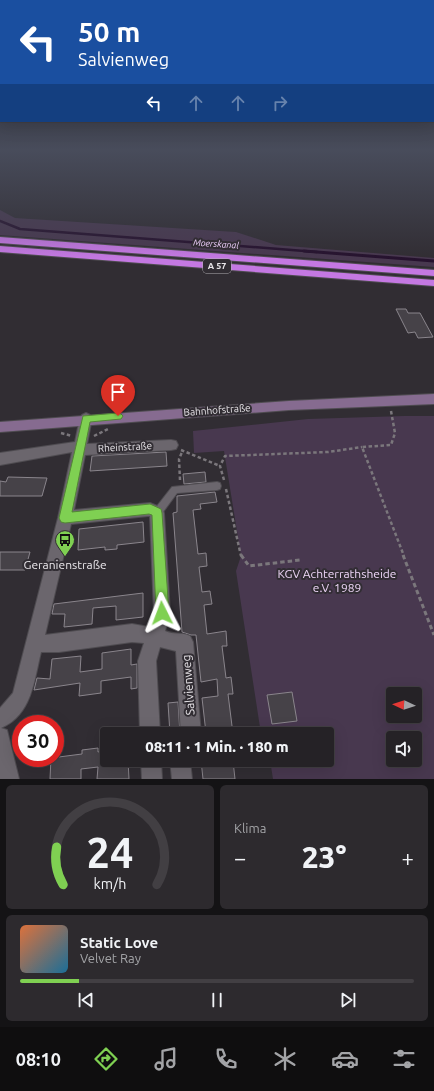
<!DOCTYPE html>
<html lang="de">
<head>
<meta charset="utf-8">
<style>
	:root { --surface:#252226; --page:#2d2a2e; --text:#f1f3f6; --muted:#a3a4a7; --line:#423f43; --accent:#7fd052 }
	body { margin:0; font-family:Ubuntu,sans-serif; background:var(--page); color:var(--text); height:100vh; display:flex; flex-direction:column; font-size:15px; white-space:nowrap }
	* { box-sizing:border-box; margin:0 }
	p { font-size:13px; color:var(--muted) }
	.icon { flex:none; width:22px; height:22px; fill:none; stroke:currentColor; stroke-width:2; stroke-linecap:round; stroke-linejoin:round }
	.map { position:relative; height:779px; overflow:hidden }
	.side { display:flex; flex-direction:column; gap:6px; padding:6px; background:#141315; flex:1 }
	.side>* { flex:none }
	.top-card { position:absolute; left:0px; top:0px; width:434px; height:122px; box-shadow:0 4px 16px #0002,0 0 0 1px var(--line); background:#1a4fa0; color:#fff; overflow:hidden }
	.needle { width:26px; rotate:274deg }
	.buttons { position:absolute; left:386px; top:687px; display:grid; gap:8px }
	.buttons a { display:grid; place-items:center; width:36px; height:36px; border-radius:4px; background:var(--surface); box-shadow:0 4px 16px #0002,0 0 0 1px var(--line); font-size:20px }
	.speed { position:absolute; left:12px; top:715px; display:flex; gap:8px; font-size:20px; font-weight:700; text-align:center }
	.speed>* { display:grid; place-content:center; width:52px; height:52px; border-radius:50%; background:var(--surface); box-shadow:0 4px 16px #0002,0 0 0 1px var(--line); line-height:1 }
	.speed .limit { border:6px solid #d22; background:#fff; color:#111 }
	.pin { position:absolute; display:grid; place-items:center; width:34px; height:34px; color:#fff; margin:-41px -17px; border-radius:50% 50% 50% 0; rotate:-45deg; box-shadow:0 0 4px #0007 }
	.pin .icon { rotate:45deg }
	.me { position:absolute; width:44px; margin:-22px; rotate:357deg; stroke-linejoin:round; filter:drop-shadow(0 0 3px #0008) }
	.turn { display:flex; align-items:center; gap:14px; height:84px; padding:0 12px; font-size:18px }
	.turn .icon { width:52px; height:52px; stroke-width:2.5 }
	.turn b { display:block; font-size:28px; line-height:34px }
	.lanes { display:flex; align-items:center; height:38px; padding:0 12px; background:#0003; justify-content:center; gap:20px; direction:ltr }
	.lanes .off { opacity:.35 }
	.big { font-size:30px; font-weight:800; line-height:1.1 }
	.side .card { flex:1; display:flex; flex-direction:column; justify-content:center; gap:6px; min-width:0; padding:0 14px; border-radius:6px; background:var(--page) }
	.side .dial { align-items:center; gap:0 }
	.dial svg { height:104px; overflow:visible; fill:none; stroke:var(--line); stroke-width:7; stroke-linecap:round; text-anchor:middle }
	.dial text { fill:var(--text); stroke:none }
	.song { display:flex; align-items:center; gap:12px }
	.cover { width:48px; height:48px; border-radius:6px; background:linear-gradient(135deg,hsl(20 70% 55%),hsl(200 70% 35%)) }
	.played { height:4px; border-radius:2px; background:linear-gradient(90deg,var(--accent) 15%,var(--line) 15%) }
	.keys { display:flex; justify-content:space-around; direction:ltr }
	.heat { display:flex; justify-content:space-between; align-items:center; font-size:22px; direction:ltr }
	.side .tiles { flex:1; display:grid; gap:6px; grid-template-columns:1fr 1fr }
	.card:last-child { grid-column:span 2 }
	.trip { position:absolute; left:100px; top:727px; width:234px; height:40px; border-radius:4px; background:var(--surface); box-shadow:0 4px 16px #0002,0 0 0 1px var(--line); font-weight:800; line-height:40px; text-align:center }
	.dock { display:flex; height:64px; justify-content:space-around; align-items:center; background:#0f0e0f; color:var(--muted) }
	.dock .icon { width:28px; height:28px }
	.dock .current { color:var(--accent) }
	.dock b { font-size:18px; color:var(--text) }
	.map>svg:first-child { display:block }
	.green { fill:#48384f; fill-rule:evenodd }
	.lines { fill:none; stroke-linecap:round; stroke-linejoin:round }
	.stream-far1 { stroke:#26122e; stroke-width:2.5 }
	.stream { stroke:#26122e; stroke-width:3 }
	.building { fill:#464248; stroke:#8a858c }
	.lane-casing { stroke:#4f4c51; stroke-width:2 }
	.street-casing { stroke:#4f4c51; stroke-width:2 }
	.secondary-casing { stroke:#4f4c51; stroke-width:2 }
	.highway-casing { stroke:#4f4c51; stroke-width:2 }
	.path-far1 { stroke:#7b777c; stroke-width:2.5; stroke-dasharray:3.5 2.5; stroke-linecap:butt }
	.path { stroke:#7b777c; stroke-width:3; stroke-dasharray:4.5 3; stroke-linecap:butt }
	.lane { fill:#6b666d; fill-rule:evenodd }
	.street { fill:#6b666d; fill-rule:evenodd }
	.secondary { fill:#866b90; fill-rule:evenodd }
	.highway { fill:#c478e2; fill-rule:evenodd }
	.route { fill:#7fd052; stroke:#538735 }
	.labels { text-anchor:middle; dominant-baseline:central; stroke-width:4; stroke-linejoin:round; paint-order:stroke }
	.far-water-label { font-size:9px; font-style:italic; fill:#efcffc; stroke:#312d33 }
	.shield { fill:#312d33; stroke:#b2afb4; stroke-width:1 }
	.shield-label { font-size:9px; font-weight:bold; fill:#eae7eb }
	.street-label { font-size:10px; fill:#eae7eb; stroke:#312d33 }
	.near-poi-label { font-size:12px; fill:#eae7eb; stroke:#312d33 }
	.near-park-label { font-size:12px; fill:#edd5f7; stroke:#312d33 }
	.near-street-label { font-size:12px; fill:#eae7eb; stroke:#312d33 }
</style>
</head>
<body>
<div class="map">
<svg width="434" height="779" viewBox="0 0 434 779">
	<rect width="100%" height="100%" fill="#312d33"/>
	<g class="green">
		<path d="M 0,210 L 15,218 L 236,232 L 276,245 L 434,258 L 434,267 L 0,235 Z"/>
		<path d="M 404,416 L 434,416 L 434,779 L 273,779 L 270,760 L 327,760 L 327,734 L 261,734 L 236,571 L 241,556 L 224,451 L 194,453 L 193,431 L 308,419 ZM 393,694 L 415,694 L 415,716 L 393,716 ZM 393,738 L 415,738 L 415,760 L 393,760 Z"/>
	</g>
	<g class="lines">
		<path class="stream-far1" d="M 0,221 L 20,229 L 317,252"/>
		<path class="stream" d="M 304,251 L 434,261"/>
	</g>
	<g class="building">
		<path d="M 396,309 L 406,309 L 408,313 L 420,313 L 433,337 L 418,338 L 415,332 L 408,333 Z"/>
		<path d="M 166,452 L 167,466 L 90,471 L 92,456 Z"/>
		<path d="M 205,472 L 206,482 L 184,484 L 183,474 Z"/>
		<path d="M 8,477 L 47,478 L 42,496 L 0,496 L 0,481 L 6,482 Z"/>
		<path d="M 215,492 L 217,502 L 200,504 L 201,509 L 193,510 L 198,554 L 206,553 L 207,566 L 199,567 L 202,592 L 210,591 L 211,598 L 212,604 L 204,605 L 207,634 L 226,631 L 227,646 L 222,646 L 226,678 L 231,677 L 232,685 L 233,694 L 228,694 L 233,734 L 222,734 L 222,730 L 206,733 L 202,698 L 218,696 L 217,679 L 201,682 L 196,635 L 191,635 L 182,632 L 173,513 L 177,512 L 177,496 Z"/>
		<path d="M 143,522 L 144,542 L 117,545 L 117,549 L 105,550 L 105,547 L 78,550 L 79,529 Z"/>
		<path d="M 0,552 L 30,552 L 25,570 L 0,570 Z"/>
		<path d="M 143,593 L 143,617 L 116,620 L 116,606 L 93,608 L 92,624 L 64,627 L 65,614 L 52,614 L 54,604 Z"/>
		<path d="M 131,649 L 131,665 L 137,664 L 137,688 L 131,689 L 131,677 L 101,681 L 101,693 L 79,696 L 80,683 L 34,690 L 37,678 L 50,679 L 52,659 L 81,656 L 80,672 L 102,669 L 102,653 Z"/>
		<path d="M 292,692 L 297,721 L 272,724 L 267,695 Z"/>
		<path d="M 178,702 L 180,734 L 170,734 L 168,703 Z"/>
		<path d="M 98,748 L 98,752 L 107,750 L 107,760 L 128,760 L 129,779 L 97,779 L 98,767 L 81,769 L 81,779 L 50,779 L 51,758 L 82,754 L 82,750 Z"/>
		<path d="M 201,760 L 225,760 L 225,762 L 233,761 L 235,779 L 203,779 Z"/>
	</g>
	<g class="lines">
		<g class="lane-casing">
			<path id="lane" d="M 217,482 L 220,483 L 221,486 L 220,489 L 217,490 L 177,493 L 160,516 L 157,517 L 154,516 L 153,513 L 154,510 L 172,487 Z"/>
		</g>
		<g class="street-casing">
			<g id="street">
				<path d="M 86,413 L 90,415 L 92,418 L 87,444 L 171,440 L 176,441 L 178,445 L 176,449 L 171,450 L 85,455 L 74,510 L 150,503 L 162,508 L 164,513 L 170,613 L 165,631 C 174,635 182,632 190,636 L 193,642 L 201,734 L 181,734 L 176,651 L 160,647 L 156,661 L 160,734 L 140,734 L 138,661 L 144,643 L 132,642 L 59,652 L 41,652 C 34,680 32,715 1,728 L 7,730 L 19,779 L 0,779 L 0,708 L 13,693 L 58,518 L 72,452 L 0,465 L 0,453 L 75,442 L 80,418 L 82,415 ZM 148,516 L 150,516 L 154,613 L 149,627 L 132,624 L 45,635 L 71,524 Z"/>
				<path d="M 141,760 L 161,760 L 162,779 L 142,779 Z"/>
				<path d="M 170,760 L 190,760 L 192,779 L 172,779 Z"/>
			</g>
		</g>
		<g class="secondary-casing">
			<path id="secondary" d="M 434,394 L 434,404 L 289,410 L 0,432 L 0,422 L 289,401 Z"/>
		</g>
		<g class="highway-casing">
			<g id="highway">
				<path d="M 0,237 L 434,270 L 434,276 L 0,243 Z"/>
				<path d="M 0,246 L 434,280 L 434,286 L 0,252 Z"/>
			</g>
		</g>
		<g class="path-far1">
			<path d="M 391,411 L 395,433 L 391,445 L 362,447 L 404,556"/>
			<path d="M 61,433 L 72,436"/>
			<path d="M 94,436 L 108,429"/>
			<path d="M 181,450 L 220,466"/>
			<path d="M 180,480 L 179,459 L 183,450"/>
			<path d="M 224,480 L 220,466 L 225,456 L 328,452 L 362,447"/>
			<path d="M 226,489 L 241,556"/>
		</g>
		<g class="path">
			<path d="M 241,555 L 249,566 L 300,560"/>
			<path d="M 403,555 L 434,635"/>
		</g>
		<use href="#lane" class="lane"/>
		<use href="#street" class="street"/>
		<use href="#secondary" class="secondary"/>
		<use href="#highway" class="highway"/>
	</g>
	<linearGradient id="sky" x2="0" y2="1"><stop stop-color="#1b191c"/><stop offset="0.58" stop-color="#484c5b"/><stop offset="1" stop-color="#484c5b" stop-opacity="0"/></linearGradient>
	<rect width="434" height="259" fill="url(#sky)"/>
	<path class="route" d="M 118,413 L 121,414 L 123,416 L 121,419 L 90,422 L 72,512 L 150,504 L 161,509 L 162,513 L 169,613 L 167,617 L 162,619 L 158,617 L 156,613 L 152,515 L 149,514 L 65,523 L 61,522 L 59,518 L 83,416 Z"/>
	<defs>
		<g id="bus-pin" transform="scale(1)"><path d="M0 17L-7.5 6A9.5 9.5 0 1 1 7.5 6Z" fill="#7fd052" stroke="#312d33"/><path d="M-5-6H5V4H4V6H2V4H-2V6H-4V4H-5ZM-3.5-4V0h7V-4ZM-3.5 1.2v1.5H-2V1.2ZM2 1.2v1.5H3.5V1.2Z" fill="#111"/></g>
	</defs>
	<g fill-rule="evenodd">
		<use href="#bus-pin" x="65" y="540"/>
	</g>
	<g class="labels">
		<g class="far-water-label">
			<text transform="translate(216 244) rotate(4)">Moerskanal</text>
		</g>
		<rect class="shield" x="203" y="259" width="28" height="14" rx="3"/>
		<g class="shield-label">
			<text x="217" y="266">A 57</text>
		</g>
		<g class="street-label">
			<text transform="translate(217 410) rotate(-4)">Bahnhofstraße</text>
			<text transform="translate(125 447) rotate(-3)">Rheinstraße</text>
		</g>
		<g class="near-poi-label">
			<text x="65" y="564">Geranienstraße</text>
		</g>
		<g class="near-park-label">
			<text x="337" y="573">KGV Achterrathsheide<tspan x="337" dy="14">e.V. 1989</tspan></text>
		</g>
		<g class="near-street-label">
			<text transform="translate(188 685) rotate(-94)">Salvienweg</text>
		</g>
	</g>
</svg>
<div class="buttons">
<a><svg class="needle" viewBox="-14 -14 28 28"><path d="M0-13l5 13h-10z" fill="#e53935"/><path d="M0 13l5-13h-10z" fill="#a3a4a7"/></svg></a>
<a><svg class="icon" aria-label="sound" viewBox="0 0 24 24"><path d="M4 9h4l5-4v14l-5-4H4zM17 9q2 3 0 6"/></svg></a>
</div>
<div class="speed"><div class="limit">30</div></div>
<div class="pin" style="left:118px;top:416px;background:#d93025"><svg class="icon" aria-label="arrive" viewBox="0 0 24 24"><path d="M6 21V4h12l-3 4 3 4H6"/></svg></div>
<svg class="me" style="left:162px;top:613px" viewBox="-20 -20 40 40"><path d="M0-17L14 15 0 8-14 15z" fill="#7fd052" stroke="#fff" stroke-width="4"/></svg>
<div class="trip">08:11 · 1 Min. · 180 m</div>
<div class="top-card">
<div class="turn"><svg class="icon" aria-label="left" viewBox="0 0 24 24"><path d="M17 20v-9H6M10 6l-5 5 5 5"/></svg><div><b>50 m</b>Salvienweg</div></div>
<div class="lanes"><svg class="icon" aria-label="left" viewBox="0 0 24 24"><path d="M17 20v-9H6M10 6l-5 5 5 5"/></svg><svg class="icon off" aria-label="ahead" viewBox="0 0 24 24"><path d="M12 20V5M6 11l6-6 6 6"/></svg><svg class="icon off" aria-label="ahead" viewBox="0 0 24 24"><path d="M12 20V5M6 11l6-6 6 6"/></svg><svg class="icon off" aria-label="right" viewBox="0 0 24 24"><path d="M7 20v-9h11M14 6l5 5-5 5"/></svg></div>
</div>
</div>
<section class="side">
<div class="tiles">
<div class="card dial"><svg viewBox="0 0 100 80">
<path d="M14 69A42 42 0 1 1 86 69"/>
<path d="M14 69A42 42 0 0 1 9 40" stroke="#7fd052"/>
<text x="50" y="56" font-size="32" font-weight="700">24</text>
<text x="50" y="72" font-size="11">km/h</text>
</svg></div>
<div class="card"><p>Klima</p>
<div class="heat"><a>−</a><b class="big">23°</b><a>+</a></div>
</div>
<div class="card">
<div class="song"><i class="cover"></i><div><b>Static Love</b><p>Velvet Ray</p></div></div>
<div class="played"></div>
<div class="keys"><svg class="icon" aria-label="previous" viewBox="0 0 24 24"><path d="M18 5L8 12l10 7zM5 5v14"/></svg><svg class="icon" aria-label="pause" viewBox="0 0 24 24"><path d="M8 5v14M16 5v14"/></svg><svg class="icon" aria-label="next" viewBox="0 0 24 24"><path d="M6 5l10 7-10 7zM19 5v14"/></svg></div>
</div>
</div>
</section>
<nav class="dock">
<b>08:10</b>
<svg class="icon current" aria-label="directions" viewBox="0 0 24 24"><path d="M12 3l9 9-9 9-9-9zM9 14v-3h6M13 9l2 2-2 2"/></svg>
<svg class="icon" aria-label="music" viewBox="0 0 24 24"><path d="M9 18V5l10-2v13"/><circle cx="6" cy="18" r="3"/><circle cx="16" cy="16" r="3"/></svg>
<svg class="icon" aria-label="phone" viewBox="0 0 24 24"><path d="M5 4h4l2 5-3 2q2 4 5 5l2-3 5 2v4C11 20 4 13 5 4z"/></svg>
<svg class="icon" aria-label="climate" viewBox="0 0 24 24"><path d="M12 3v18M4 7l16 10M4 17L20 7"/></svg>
<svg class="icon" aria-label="car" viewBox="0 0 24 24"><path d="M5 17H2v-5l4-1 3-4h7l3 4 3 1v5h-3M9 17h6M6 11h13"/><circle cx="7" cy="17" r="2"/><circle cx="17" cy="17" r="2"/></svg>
<svg class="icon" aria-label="filters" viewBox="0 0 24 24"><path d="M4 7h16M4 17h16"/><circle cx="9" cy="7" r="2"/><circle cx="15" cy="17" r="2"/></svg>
</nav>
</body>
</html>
